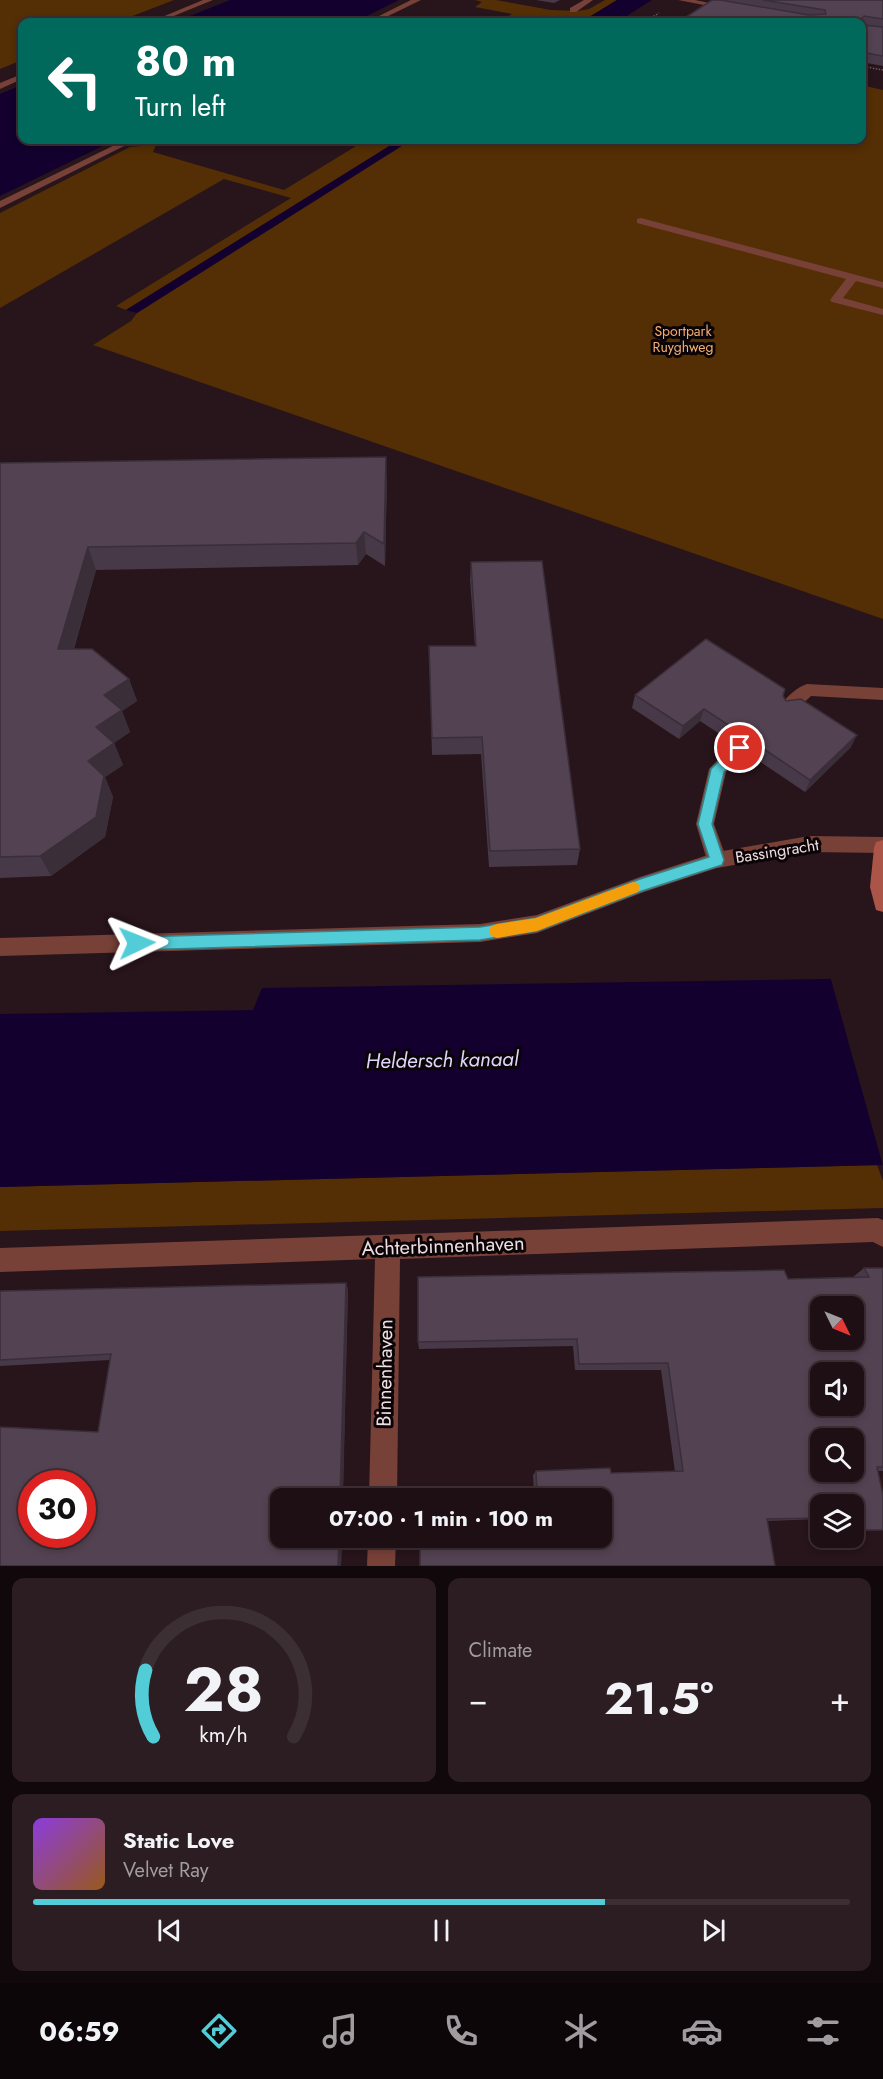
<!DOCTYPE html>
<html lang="en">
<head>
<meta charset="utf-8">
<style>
	:root { --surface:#1e0f14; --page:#2b1d22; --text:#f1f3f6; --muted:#a19ca0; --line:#3c2f34; --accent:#52ccd6 }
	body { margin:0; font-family:Jost,sans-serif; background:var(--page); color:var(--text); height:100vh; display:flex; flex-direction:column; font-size:22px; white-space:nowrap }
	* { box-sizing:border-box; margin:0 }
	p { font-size:20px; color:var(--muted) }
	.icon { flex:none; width:33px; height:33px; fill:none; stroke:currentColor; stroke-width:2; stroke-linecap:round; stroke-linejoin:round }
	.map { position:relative; height:1566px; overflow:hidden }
	.drawer { display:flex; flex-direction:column; gap:12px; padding:12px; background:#10080b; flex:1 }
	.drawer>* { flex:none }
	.top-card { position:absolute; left:18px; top:18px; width:848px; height:126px; border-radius:12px; box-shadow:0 3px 9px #0003,0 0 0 2px var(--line); background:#00695c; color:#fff; overflow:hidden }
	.needle { width:39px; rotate:133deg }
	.buttons { position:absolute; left:810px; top:1296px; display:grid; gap:12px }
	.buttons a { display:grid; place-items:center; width:54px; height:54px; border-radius:12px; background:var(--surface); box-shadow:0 3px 9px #0003,0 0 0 2px var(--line); font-size:30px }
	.speed { position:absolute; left:18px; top:1470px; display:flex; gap:12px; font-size:30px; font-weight:700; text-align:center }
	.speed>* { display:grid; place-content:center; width:78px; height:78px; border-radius:50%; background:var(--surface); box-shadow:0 3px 9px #0003,0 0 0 2px var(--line); line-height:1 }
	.speed .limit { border:9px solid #d22; background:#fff; color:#111 }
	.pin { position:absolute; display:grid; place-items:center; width:51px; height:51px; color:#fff; margin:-26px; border:3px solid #fff; border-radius:50%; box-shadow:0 2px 6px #0007 }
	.me { position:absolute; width:66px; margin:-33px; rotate:88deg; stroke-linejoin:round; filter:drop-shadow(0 0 4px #0008) }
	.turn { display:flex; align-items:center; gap:21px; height:126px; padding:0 18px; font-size:27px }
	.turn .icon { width:78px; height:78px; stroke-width:2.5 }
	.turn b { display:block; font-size:42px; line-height:51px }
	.big { font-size:45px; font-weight:700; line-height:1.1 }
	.drawer .widget { flex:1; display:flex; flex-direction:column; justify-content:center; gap:9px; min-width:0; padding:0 21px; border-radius:12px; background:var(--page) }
	.drawer .dial { align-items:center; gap:0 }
	.dial svg { height:156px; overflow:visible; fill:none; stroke:var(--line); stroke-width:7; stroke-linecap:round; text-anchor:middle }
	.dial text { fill:var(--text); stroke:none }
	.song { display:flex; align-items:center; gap:18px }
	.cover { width:72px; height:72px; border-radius:9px; background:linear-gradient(135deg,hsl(270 70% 55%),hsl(30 70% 35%)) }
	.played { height:6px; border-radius:3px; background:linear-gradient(90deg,var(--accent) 70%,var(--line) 70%) }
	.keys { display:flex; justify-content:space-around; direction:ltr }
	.heat { display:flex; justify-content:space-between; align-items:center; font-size:33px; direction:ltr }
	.drawer .tiles { flex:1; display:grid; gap:12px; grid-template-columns:1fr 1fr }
	.widget:last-child { grid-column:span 2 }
	.trip { position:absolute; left:270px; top:1488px; width:342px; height:60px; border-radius:12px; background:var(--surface); box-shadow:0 3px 9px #0003,0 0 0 2px var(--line); font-weight:700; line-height:60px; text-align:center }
	.tabs { display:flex; height:96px; justify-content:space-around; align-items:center; background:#0c0608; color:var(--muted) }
	.tabs .icon { width:42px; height:42px }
	.tabs .selected { color:var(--accent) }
	.tabs b { font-size:27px; color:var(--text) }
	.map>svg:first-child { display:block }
	.green { fill:#542e04 }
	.water { fill:#13002e }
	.pier { fill:#28141b }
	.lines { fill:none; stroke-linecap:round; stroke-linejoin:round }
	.path { stroke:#6e5b61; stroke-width:1.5; stroke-dasharray:1.5 1.5; stroke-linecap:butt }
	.lane { fill:#774138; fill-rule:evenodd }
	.street { fill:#774138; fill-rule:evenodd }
	.secondary { fill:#ab5448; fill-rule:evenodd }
	.wall { fill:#473947 }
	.shaded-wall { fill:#3a2e39 }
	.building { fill:#534252; stroke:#3a2e39; stroke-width:1.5; fill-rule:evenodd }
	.route { fill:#52ccd6; stroke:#35858b; stroke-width:1.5 }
	.slow { fill:#f59e0b }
	.labels { text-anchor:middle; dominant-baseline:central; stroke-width:6; stroke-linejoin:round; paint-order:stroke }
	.far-park-label { font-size:14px; fill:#f6af73; stroke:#0b0406 }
	.street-label { font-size:16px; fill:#efdfe3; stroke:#0b0406 }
	.near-street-label { font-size:20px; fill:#efdfe3; stroke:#0b0406 }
	.near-water-label { font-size:21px; font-style:italic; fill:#ded4fc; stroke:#0b0406 }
</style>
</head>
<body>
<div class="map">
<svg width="883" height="1566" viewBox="0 0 883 1566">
	<rect width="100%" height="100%" fill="#28141b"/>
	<g class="green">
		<path d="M 0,0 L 174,0 L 117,22 L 22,22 L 22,60 L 0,69 Z"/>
		<path d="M 475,0 L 496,0 L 551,10 L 578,11 L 589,9 L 605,0 L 617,0 L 581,22 L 499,22 L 512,14 L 475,7 L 482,2 Z"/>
		<path d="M 861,85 L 883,90 L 883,619 L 93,345 L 131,321 L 137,313 L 411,140 L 861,140 Z"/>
		<path d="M 366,140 L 399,140 L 126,310 L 116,306 L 291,198 L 224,179 L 0,308 L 0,213 L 130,147 L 156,145 L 153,152 L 284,190 Z"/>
		<path d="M 877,1165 L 883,1181 L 883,1208 L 0,1231 L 0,1187 Z"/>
	</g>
	<g class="water">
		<path d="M 230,0 L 399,0 L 355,22 L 175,22 Z"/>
		<path d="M 617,0 L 652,0 L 617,22 L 581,22 Z"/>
		<path d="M 22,85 L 22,140 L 115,140 L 0,196 L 0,94 Z"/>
		<path d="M 399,140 L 411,140 L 137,313 L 126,310 Z"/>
		<path d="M 883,978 L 883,1165 L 0,1187 L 0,1014 L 253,1010 L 262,988 Z"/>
	</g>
	<path class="pier" d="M 883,975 L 883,1166 L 830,976 Z"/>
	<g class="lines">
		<g class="path">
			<path d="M 651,18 L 659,13"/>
			<path d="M 652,18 L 668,21"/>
			<path d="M 861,66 L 883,70"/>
		</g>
		<g class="lane">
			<path d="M 203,0 L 213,0 L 159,22 L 150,22 Z"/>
			<path d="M 411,0 L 421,0 L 376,22 L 367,22 Z"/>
			<path d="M 22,74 L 22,79 L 0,89 L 0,83 Z"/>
			<path d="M 125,140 L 136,140 L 0,208 L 0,201 Z"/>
			<path d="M 641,218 L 883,282 L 883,288 L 856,281 L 843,298 L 883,309 L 883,315 L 832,302 L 830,300 L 846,279 L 637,223 L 637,219 Z"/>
			<path d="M 807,684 L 883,688 L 883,700 L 811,696 C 802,704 794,715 782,711 L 780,707 C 785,698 797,687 807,684 Z"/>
			<path d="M 740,741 L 746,743 L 749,748 L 726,772 L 714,824 L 727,860 L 724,866 L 717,868 L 710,866 L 707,860 L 696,824 L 709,769 L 734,743 Z"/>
		</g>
		<g class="street">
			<path d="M 584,0 L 593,0 L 576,12 L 570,12 L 570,8 Z"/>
			<path d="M 678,0 L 695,0 L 734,8 L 730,10 Z"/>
			<path d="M 809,836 L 883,837 L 883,853 L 809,852 L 717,868 L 644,892 L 537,933 L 480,942 L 0,956 L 0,938 L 480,924 L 537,915 L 640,877 L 717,852 Z"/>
			<path d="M 878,1218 L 883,1220 L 883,1247 L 873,1242 L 400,1259 L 397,1498 L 369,1498 L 375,1259 L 0,1272 L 0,1248 Z"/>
			<path d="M 368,1538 L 396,1538 L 395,1566 L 367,1566 Z"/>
		</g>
		<path class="secondary" d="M 883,840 L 883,912 L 876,910 L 870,887 L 874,848 L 876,842 Z"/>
	</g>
	<g class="wall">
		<path d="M 536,0 L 560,0 L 554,3 Z"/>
		<path d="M 712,0 L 883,0 L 883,66 L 861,62 L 861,22 L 680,22 L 680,21 Z"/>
		<path d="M 0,463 L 387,479 L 385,566 L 366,554 L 358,565 L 96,570 L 74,649 L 129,679 L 137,701 L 122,711 L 130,732 L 114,743 L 123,765 L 105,777 L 113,797 L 105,837 L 51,876 L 0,878 Z"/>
		<path d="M 471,562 L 580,849 L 577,865 L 489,867 L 481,754 L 432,755 L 429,646 L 475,646 L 470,580 Z"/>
		<path d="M 635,695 L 783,696 L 786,701 L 851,747 L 805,792 L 747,753 L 750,746 L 747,741 L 739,739 L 732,742 L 700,721 L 679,739 L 632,708 Z"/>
		<path d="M 864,1268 L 883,1268 L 883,1471 L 877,1471 L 883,1530 L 854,1531 L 854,1504 L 820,1504 L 820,1519 L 767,1521 L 534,1493 L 533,1475 L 536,1471 L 611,1473 L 675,1472 L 661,1370 L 575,1370 L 573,1346 L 419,1349 L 418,1342 L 788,1279 L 853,1277 Z"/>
		<path d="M 348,1289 L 341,1566 L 0,1566 L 98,1432 L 110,1360 L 0,1366 L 0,1291 Z"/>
	</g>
	<g class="shaded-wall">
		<path d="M 386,457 L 387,479 L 385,566 L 384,544 Z"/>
		<path d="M 364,532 L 366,554 L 358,565 L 356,543 Z"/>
		<path d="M 88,547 L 96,570 L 67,671 L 58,649 Z"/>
		<path d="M 129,679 L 137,701 L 122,711 L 130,732 L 105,749 L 96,727 L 104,695 Z"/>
		<path d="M 704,709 L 700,721 L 679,739 L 683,726 Z"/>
		<path d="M 744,727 L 739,739 L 732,742 L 736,730 Z"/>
		<path d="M 857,735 L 851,747 L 805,792 L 810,780 Z"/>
		<path d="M 114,743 L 123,765 L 105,777 L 113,797 L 105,837 L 51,876 L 40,856 L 88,761 Z"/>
		<path d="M 346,1283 L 348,1289 L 343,1498 L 340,1498 Z"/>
		<path d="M 339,1538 L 342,1538 L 341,1566 L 338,1566 Z"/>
	</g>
	<g class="building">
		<path d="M 712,0 L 720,0 L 809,15 L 826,14 L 825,10 L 763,0 L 883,0 L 883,19 L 864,16 L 861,19 L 863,25 L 883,27 L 883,56 L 861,52 L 861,22 L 688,22 L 680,21 Z"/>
		<path d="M 386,457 L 384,544 L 364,532 L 356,543 L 88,547 L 58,649 L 92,649 L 129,679 L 104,695 L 122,710 L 96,727 L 114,743 L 88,761 L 104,776 L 96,817 L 40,856 L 0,857 L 0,463 Z"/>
		<path d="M 542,561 L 580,849 L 490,851 L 482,737 L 432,738 L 429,646 L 476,646 L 471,562 Z"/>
		<path d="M 706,639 L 785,689 L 783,696 L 786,701 L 801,699 L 857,735 L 810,780 L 752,741 L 756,736 L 751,729 L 744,727 L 736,730 L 704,709 L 683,726 L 635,695 Z"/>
		<path d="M 864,1268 L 883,1268 L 883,1467 L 877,1467 L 883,1495 L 883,1530 L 854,1530 L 854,1504 L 820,1504 L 820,1518 L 767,1519 L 775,1566 L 420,1566 L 420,1538 L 602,1538 L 602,1498 L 419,1498 L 419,1496 L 537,1493 L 536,1471 L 610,1468 L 611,1473 L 683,1471 L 668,1363 L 579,1364 L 577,1339 L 418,1342 L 418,1277 L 784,1270 L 788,1279 L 869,1277 ZM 820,1306 L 854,1306 L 854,1340 L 820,1340 ZM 820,1372 L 854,1372 L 854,1406 L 820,1406 ZM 820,1438 L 854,1438 L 854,1472 L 820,1472 Z"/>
		<path d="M 346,1283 L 340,1498 L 280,1498 L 280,1538 L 339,1538 L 338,1566 L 0,1566 L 0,1427 L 98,1432 L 111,1354 L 0,1360 L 0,1291 ZM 32,1484 L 82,1484 L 82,1534 L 32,1534 Z"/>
	</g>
	<path class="route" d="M 740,743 L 747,748 L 724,772 L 712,824 L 724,860 L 722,865 L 642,891 L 537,931 L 480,940 L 137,950 L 132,948 L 129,943 L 132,939 L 137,937 L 480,927 L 536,918 L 640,879 L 709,857 L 698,824 L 711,769 L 736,744 Z"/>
	<path class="slow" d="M 633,882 L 638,883 L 640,888 L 638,892 L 537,931 L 497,938 L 491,936 L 489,931 L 491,926 L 497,924 L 536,918 Z"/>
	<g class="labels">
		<g class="far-park-label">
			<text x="683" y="331">Sportpark<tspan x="683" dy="16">Ruyghweg</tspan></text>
		</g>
		<g class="street-label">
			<text transform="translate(777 851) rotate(-9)">Bassingracht</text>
		</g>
		<g class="near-street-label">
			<text transform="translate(443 1246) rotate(-2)">Achterbinnenhaven</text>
			<text transform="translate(385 1373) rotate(-89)">Binnenhaven</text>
		</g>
		<g class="near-water-label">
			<text transform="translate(442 1060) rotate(-1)">Heldersch kanaal</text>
		</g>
	</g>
</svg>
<div class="buttons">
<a><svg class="needle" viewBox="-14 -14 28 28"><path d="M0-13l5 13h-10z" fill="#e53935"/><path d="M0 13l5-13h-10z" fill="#a19ca0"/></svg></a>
<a><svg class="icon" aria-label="sound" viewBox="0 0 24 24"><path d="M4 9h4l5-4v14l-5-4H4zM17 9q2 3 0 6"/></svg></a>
<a><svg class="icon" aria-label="search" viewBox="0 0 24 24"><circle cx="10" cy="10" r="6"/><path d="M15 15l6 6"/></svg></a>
<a><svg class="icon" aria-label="layers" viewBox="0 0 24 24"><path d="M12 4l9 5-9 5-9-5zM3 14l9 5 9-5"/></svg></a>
</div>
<div class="speed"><div class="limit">30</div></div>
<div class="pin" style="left:740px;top:748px;background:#d93025"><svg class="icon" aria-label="arrive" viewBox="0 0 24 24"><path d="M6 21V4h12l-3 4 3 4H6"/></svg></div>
<svg class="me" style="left:137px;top:943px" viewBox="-20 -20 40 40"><path d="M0-17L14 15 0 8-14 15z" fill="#52ccd6" stroke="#fff" stroke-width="4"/></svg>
<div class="trip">07:00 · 1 min · 100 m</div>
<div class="top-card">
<div class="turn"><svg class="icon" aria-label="left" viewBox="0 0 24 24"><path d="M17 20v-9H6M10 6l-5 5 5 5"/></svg><div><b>80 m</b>Turn left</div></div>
</div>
</div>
<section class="drawer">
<div class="tiles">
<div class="widget dial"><svg viewBox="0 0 100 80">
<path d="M14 69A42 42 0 1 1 86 69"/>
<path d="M14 69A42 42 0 0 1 10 35" stroke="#52ccd6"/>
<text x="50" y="56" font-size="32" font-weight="700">28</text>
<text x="50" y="72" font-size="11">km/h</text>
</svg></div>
<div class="widget"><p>Climate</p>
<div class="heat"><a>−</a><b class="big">21.5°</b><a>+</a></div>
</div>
<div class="widget">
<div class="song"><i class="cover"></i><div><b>Static Love</b><p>Velvet Ray</p></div></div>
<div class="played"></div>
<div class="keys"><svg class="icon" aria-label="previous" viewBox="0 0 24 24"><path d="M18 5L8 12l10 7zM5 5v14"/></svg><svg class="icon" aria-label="pause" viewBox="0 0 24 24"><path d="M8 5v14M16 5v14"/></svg><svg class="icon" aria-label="next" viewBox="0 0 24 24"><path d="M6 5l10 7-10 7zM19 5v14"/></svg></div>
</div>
</div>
</section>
<nav class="tabs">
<b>06:59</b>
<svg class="icon selected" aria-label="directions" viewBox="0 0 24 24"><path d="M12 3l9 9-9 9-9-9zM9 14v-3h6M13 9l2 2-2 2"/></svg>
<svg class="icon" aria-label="music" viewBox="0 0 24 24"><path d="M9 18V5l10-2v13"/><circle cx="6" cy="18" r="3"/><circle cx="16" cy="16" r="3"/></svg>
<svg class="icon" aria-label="phone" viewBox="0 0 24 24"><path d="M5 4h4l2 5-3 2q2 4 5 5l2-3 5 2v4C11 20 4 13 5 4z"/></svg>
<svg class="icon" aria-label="climate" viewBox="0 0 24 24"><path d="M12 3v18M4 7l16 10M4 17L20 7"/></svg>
<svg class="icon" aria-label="car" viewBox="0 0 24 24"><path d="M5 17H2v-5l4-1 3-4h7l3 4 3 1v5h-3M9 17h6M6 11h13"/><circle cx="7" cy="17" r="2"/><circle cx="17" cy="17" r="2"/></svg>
<svg class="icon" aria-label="filters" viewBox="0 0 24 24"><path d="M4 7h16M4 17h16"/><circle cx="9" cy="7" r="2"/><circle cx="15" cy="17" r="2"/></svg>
</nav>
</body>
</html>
